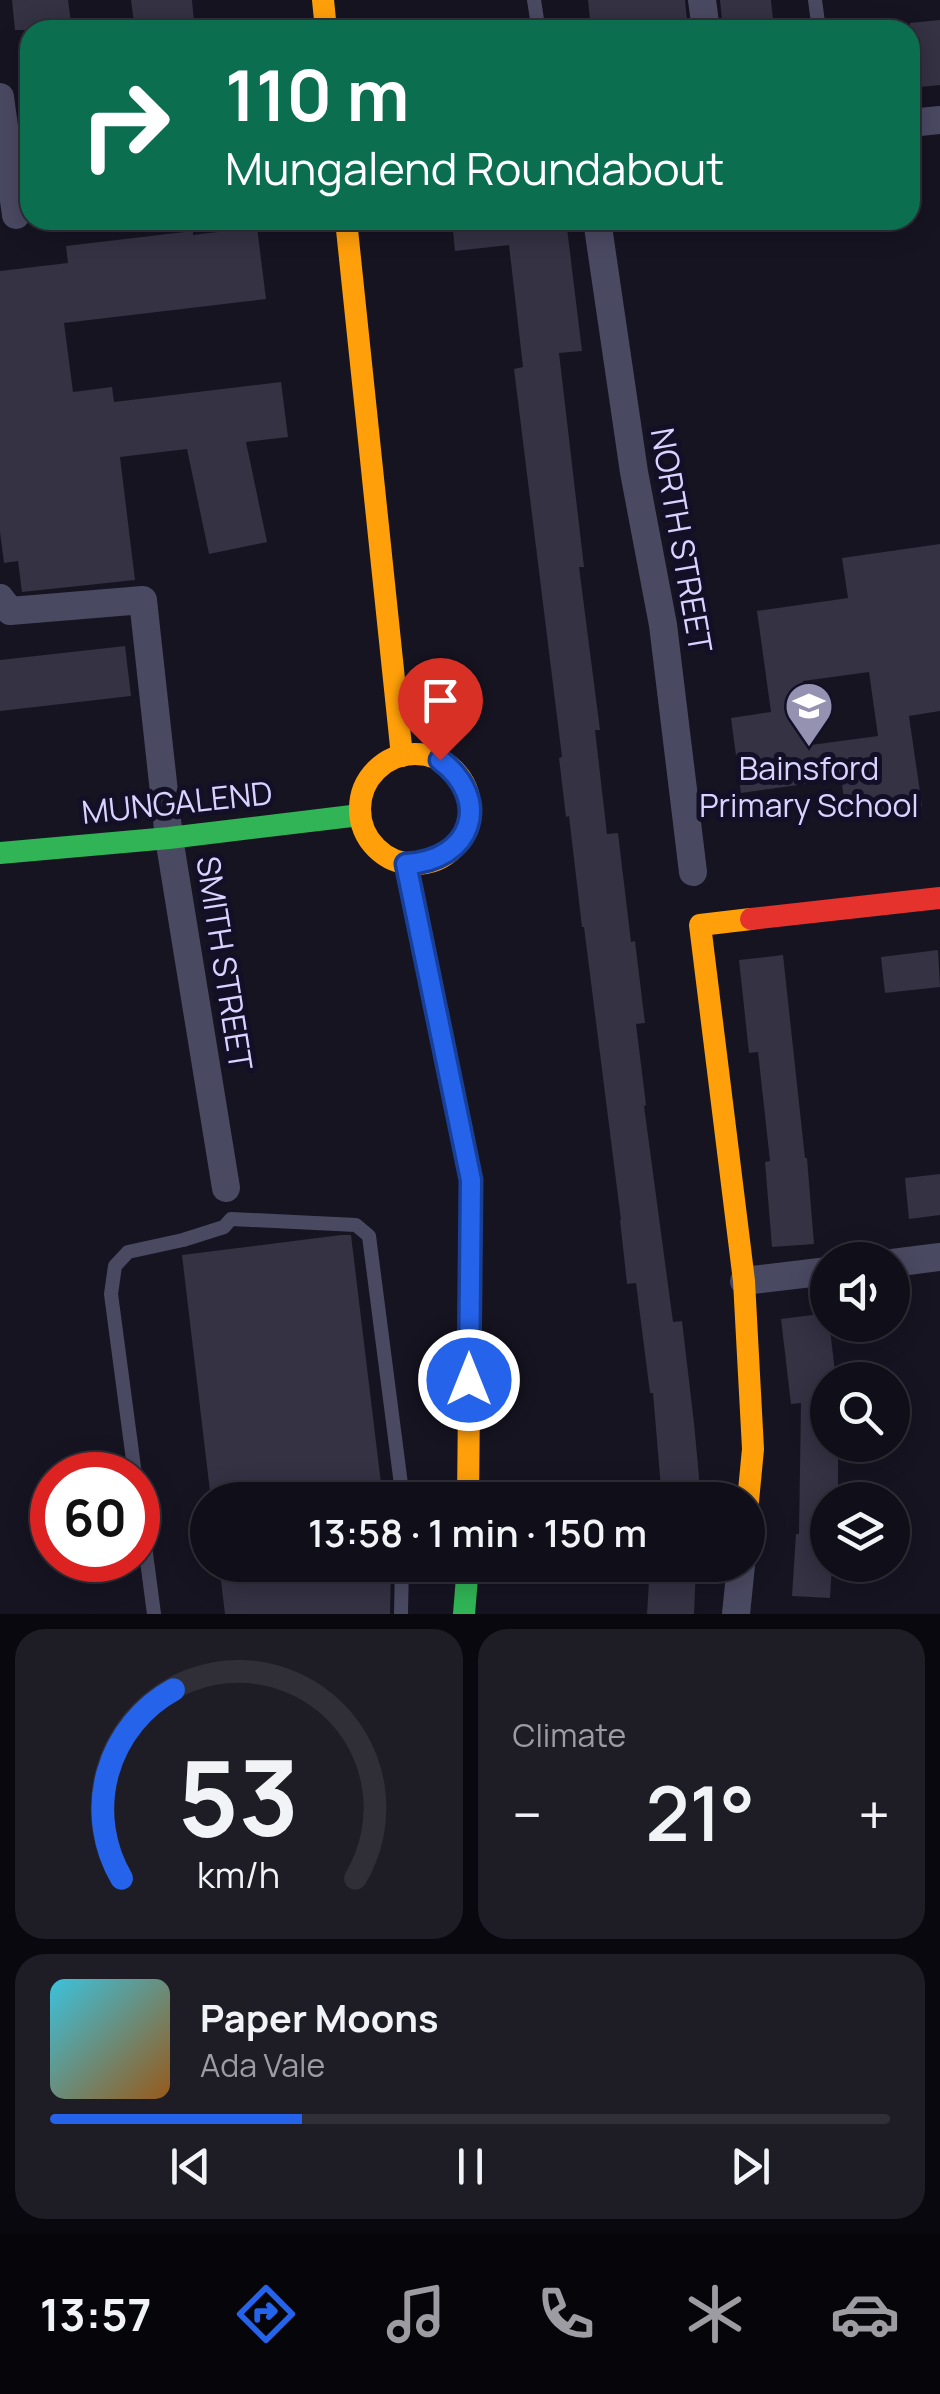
<!DOCTYPE html>
<html lang="en">
<head>
<meta charset="utf-8">
<style>
	:root { --surface:#100f19; --page:#1e1d26; --text:#f1f3f6; --muted:#9c9ca2; --line:#302f38; --accent:#2563eb }
	body { margin:0; font-family:Manrope,sans-serif; background:var(--page); color:var(--text); height:100vh; display:flex; flex-direction:column; font-size:38px; white-space:nowrap }
	* { box-sizing:border-box; margin:0 }
	p { font-size:32px; color:var(--muted) }
	.icon { flex:none; width:55px; height:55px; fill:none; stroke:currentColor; stroke-width:2; stroke-linecap:round; stroke-linejoin:round }
	.map { position:relative; height:1614px; overflow:hidden }
	.panel { display:flex; flex-direction:column; gap:15px; padding:15px; background:#09080e; flex:1 }
	.panel>* { flex:none }
	.banner { position:absolute; left:20px; top:20px; width:900px; height:210px; border-radius:30px; box-shadow:0 5px 25px #0003,0 0 0 2px var(--line); background:#0b6e4f; color:#fff; overflow:hidden }
	.controls { position:absolute; left:810px; top:1242px; display:grid; gap:20px }
	.controls a { display:grid; place-items:center; width:100px; height:100px; border-radius:50%; background:var(--surface); box-shadow:0 5px 25px #0003,0 0 0 2px var(--line); font-size:50px }
	.speed { position:absolute; left:30px; top:1452px; display:flex; gap:20px; font-size:50px; font-weight:700; text-align:center }
	.speed>* { display:grid; place-content:center; width:130px; height:130px; border-radius:50%; background:var(--surface); box-shadow:0 5px 25px #0003,0 0 0 2px var(--line); line-height:1 }
	.speed .limit { border:15px solid #d22; background:#fff; color:#111 }
	.pin { position:absolute; display:grid; place-items:center; width:85px; height:85px; color:#fff; margin:-102px -42px; border-radius:50% 50% 50% 0; rotate:-45deg; box-shadow:0 0 10px #0007 }
	.pin .icon { rotate:45deg }
	.me { position:absolute; width:110px; margin:-55px; rotate:0deg; stroke-linejoin:round; filter:drop-shadow(0 0 8px #0008) }
	.turn { display:flex; align-items:center; gap:35px; height:210px; padding:0 40px; font-size:45px }
	.turn .icon { width:130px; height:130px; stroke-width:2.5 }
	.turn b { display:block; font-size:70px; line-height:85px }
	.big { font-size:75px; font-weight:600; line-height:1.1 }
	.panel .widget { flex:1; display:flex; flex-direction:column; justify-content:center; gap:15px; min-width:0; padding:0 35px; border-radius:30px; background:var(--page) }
	.panel .dial { align-items:center; gap:0 }
	.dial svg { height:260px; overflow:visible; fill:none; stroke:var(--line); stroke-width:7; stroke-linecap:round; text-anchor:middle }
	.dial text { fill:var(--text); stroke:none }
	.song { display:flex; align-items:center; gap:30px }
	.cover { width:120px; height:120px; border-radius:15px; background:linear-gradient(135deg,hsl(190 70% 55%),hsl(30 70% 35%)) }
	.played { height:10px; border-radius:5px; background:linear-gradient(90deg,var(--accent) 30%,var(--line) 30%) }
	.keys { display:flex; justify-content:space-around; direction:ltr }
	.heat { display:flex; justify-content:space-between; align-items:center; font-size:55px; direction:ltr }
	.panel .tiles { flex:1; display:grid; gap:15px; grid-template-columns:1fr 1fr }
	.widget:last-child { grid-column:span 2 }
	.trip { position:absolute; left:190px; top:1482px; width:575px; height:100px; border-radius:50px; background:var(--surface); box-shadow:0 5px 25px #0003,0 0 0 2px var(--line); font-weight:600; line-height:100px; text-align:center }
	.dock { display:flex; height:160px; justify-content:space-around; align-items:center; background:#06060a; color:var(--muted) }
	.dock .icon { width:70px; height:70px }
	.dock .selected { color:var(--accent) }
	.dock b { font-size:45px; color:var(--text) }
	.map>svg:first-child { display:block }
	.building { fill:#343243; fill-rule:evenodd }
	.lines { fill:none; stroke-linecap:round; stroke-linejoin:round }
	.lane { stroke:#4a4962; stroke-width:14 }
	.street { stroke:#4a4962; stroke-width:28 }
	.fast { stroke:#30b455; stroke-width:22 }
	.slow { stroke:#ff9f0a; stroke-width:22 }
	.jam { stroke:#e5322d; stroke-width:22 }
	.route-casing { stroke:#184099; stroke-width:25 }
	.route { stroke:#2563eb; stroke-width:18 }
	.labels { text-anchor:middle; dominant-baseline:central; stroke-width:10; stroke-linejoin:round; paint-order:stroke }
	.street-label { font-size:32px; fill:#d9d4ff; stroke:#130f26 }
	.poi-label { font-size:32px; fill:#d9d4ff; stroke:#130f26 }
</style>
</head>
<body>
<div class="map">
<svg width="940" height="1614" viewBox="0 0 940 1614">
	<rect width="100%" height="100%" fill="#161421"/>
	<g class="building">
		<path d="M 12,0 L 68,0 L 72,30 L 15,30 Z"/>
		<path d="M 131,0 L 192,0 L 194,23 L 135,30 Z"/>
		<path d="M 588,0 L 685,0 L 688,30 L 591,30 Z"/>
		<path d="M 720,0 L 771,0 L 774,30 L 723,30 Z"/>
		<path d="M 940,20 L 940,85 L 910,88 L 910,23 Z"/>
		<path d="M 452,220 L 566,220 L 582,351 L 559,353 L 584,567 L 579,567 L 600,730 L 595,730 L 607,834 L 618,833 L 631,942 L 635,941 L 645,1023 L 636,1024 L 646,1105 L 644,1106 L 673,1322 L 682,1321 L 694,1423 L 699,1477 L 698,1500 L 662,1500 L 653,1393 L 650,1393 L 636,1283 L 627,1284 L 620,1220 L 621,1220 L 584,927 L 582,927 L 569,816 L 566,817 L 559,758 L 562,757 L 514,369 L 523,367 L 509,245 L 455,251 Z"/>
		<path d="M 257,227 L 266,299 L 64,323 L 73,392 L 112,387 L 114,402 L 281,382 L 288,437 L 246,442 L 267,542 L 209,554 L 187,449 L 120,457 L 135,580 L 22,592 L 18,561 L 4,563 L 0,532 L 0,271 L 68,263 L 66,246 L 193,231 L 193,235 Z"/>
		<path d="M 940,544 L 940,711 L 909,716 L 922,806 L 847,816 L 841,779 L 741,793 L 731,718 L 771,712 L 757,611 L 848,598 L 842,558 ZM 869,672 L 878,736 L 811,745 L 803,681 Z"/>
		<path d="M 125,646 L 131,696 L 0,711 L 0,660 Z"/>
		<path d="M 938,950 L 940,987 L 885,993 L 881,957 Z"/>
		<path d="M 783,955 L 805,1158 L 807,1158 L 814,1244 L 772,1247 L 765,1162 L 770,1161 L 758,1052 L 749,1053 L 739,960 Z"/>
		<path d="M 940,1174 L 940,1215 L 909,1219 L 905,1178 Z"/>
		<path d="M 341,1235 L 351,1235 L 383,1500 L 211,1500 L 182,1255 Z"/>
		<path d="M 828,1313 L 836,1380 L 828,1380 L 828,1445 L 838,1445 L 838,1500 L 828,1500 L 828,1565 L 832,1565 L 830,1598 L 792,1596 L 796,1534 L 799,1534 L 801,1403 L 791,1404 L 781,1319 Z"/>
		<path d="M 219,1565 L 391,1565 L 390,1614 L 225,1614 Z"/>
		<path d="M 650,1565 L 696,1565 L 694,1614 L 647,1614 Z"/>
	</g>
	<g class="lines">
		<g class="lane">
			<path d="M 534,0 L 538,26"/>
			<path d="M 815,0 L 819,30"/>
			<path d="M 135,1475 L 111,1294 L 115,1266 L 128,1252 L 183,1240 L 224,1227 L 231,1219 L 356,1225 L 369,1236 L 403,1500"/>
			<path d="M 138,1493 L 154,1614"/>
			<path d="M 401,1614 L 402,1565"/>
		</g>
		<g class="street">
			<path d="M 702,0 L 706,30"/>
			<path d="M 0,97 L 16,215"/>
			<path d="M 910,123 L 940,120"/>
			<path d="M 597,220 L 634,472 L 663,625 L 693,872"/>
			<path d="M 0,598 L 10,611 L 143,600 L 169,838 L 226,1188"/>
			<path d="M 892,1263 L 940,1257"/>
			<path d="M 744,1281 L 828,1271"/>
			<path d="M 736,1614 L 741,1565"/>
		</g>
		<g class="fast">
			<path d="M 0,853 L 169,838 L 360,815"/>
			<path d="M 464,1614 L 468,1565"/>
		</g>
		<g class="slow">
			<path d="M 323,0 L 326,30"/>
			<path d="M 346,220 L 402,756"/>
			<circle cx="415" cy="809" r="55"/>
			<path d="M 468,1500 L 470,1305"/>
			<path d="M 748,1501 L 753,1449 L 744,1281 L 700,925 L 751,919"/>
		</g>
		<g class="jam">
			<path d="M 407,864 L 471,1180 L 470,1305"/>
			<path d="M 751,919 L 940,898"/>
		</g>
	</g>
	<g class="lines">
		<g class="route-casing">
			<path id="route" d="M 440,760 C 493,800 472,861 406,864 L 471,1180 L 469,1380"/>
		</g>
		<use href="#route" class="route"/>
	</g>
	<defs>
		<g id="school-pin" transform="scale(2.5)"><path d="M0 17L-7.5 6A9.5 9.5 0 1 1 7.5 6Z" fill="#9591b1" stroke="#130f26"/><path d="M0-5L7-2L0 1L-7-2ZM-4 1L0 2.5L4 1V4Q0 6-4 4Z" fill="#fff"/></g>
	</defs>
	<g fill-rule="evenodd">
		<use href="#school-pin" x="809" y="706"/>
	</g>
	<g class="labels">
		<g class="street-label">
			<text transform="translate(682 540) rotate(80)">NORTH STREET</text>
			<text transform="translate(177 802) rotate(-6)">MUNGALEND</text>
			<text transform="translate(225 963) rotate(81)">SMITH STREET</text>
		</g>
		<g class="poi-label">
			<text x="809" y="768">Bainsford<tspan x="809" dy="37">Primary School</tspan></text>
		</g>
	</g>
</svg>
<div class="controls">
<a><svg class="icon" aria-label="sound" viewBox="0 0 24 24"><path d="M4 9h4l5-4v14l-5-4H4zM17 9q2 3 0 6"/></svg></a>
<a><svg class="icon" aria-label="search" viewBox="0 0 24 24"><circle cx="10" cy="10" r="6"/><path d="M15 15l6 6"/></svg></a>
<a><svg class="icon" aria-label="layers" viewBox="0 0 24 24"><path d="M12 4l9 5-9 5-9-5zM3 14l9 5 9-5"/></svg></a>
</div>
<div class="speed"><div class="limit">60</div></div>
<div class="pin" style="left:440px;top:760px;background:#d93025"><svg class="icon" aria-label="arrive" viewBox="0 0 24 24"><path d="M6 21V4h12l-3 4 3 4H6"/></svg></div>
<svg class="me" style="left:469px;top:1380px" viewBox="-20 -20 40 40"><circle r="17" fill="#2563eb" stroke="#fff" stroke-width="3"/><path d="M0-11L8 9 0 5-8 9z" fill="#fff"/></svg>
<div class="trip">13:58 · 1 min · 150 m</div>
<div class="banner">
<div class="turn"><svg class="icon" aria-label="right" viewBox="0 0 24 24"><path d="M7 20v-9h11M14 6l5 5-5 5"/></svg><div><b>110 m</b>Mungalend Roundabout</div></div>
</div>
</div>
<section class="panel">
<div class="tiles">
<div class="widget dial"><svg viewBox="0 0 100 80">
<path d="M14 69A42 42 0 1 1 86 69"/>
<path d="M14 69A42 42 0 0 1 30 11" stroke="#2563eb"/>
<text x="50" y="56" font-size="32" font-weight="700">53</text>
<text x="50" y="72" font-size="11">km/h</text>
</svg></div>
<div class="widget"><p>Climate</p>
<div class="heat"><a>−</a><b class="big">21°</b><a>+</a></div>
</div>
<div class="widget">
<div class="song"><i class="cover"></i><div><b>Paper Moons</b><p>Ada Vale</p></div></div>
<div class="played"></div>
<div class="keys"><svg class="icon" aria-label="previous" viewBox="0 0 24 24"><path d="M18 5L8 12l10 7zM5 5v14"/></svg><svg class="icon" aria-label="pause" viewBox="0 0 24 24"><path d="M8 5v14M16 5v14"/></svg><svg class="icon" aria-label="next" viewBox="0 0 24 24"><path d="M6 5l10 7-10 7zM19 5v14"/></svg></div>
</div>
</div>
</section>
<nav class="dock">
<b>13:57</b>
<svg class="icon selected" aria-label="directions" viewBox="0 0 24 24"><path d="M12 3l9 9-9 9-9-9zM9 14v-3h6M13 9l2 2-2 2"/></svg>
<svg class="icon" aria-label="music" viewBox="0 0 24 24"><path d="M9 18V5l10-2v13"/><circle cx="6" cy="18" r="3"/><circle cx="16" cy="16" r="3"/></svg>
<svg class="icon" aria-label="phone" viewBox="0 0 24 24"><path d="M5 4h4l2 5-3 2q2 4 5 5l2-3 5 2v4C11 20 4 13 5 4z"/></svg>
<svg class="icon" aria-label="climate" viewBox="0 0 24 24"><path d="M12 3v18M4 7l16 10M4 17L20 7"/></svg>
<svg class="icon" aria-label="car" viewBox="0 0 24 24"><path d="M5 17H2v-5l4-1 3-4h7l3 4 3 1v5h-3M9 17h6M6 11h13"/><circle cx="7" cy="17" r="2"/><circle cx="17" cy="17" r="2"/></svg>
</nav>
</body>
</html>
